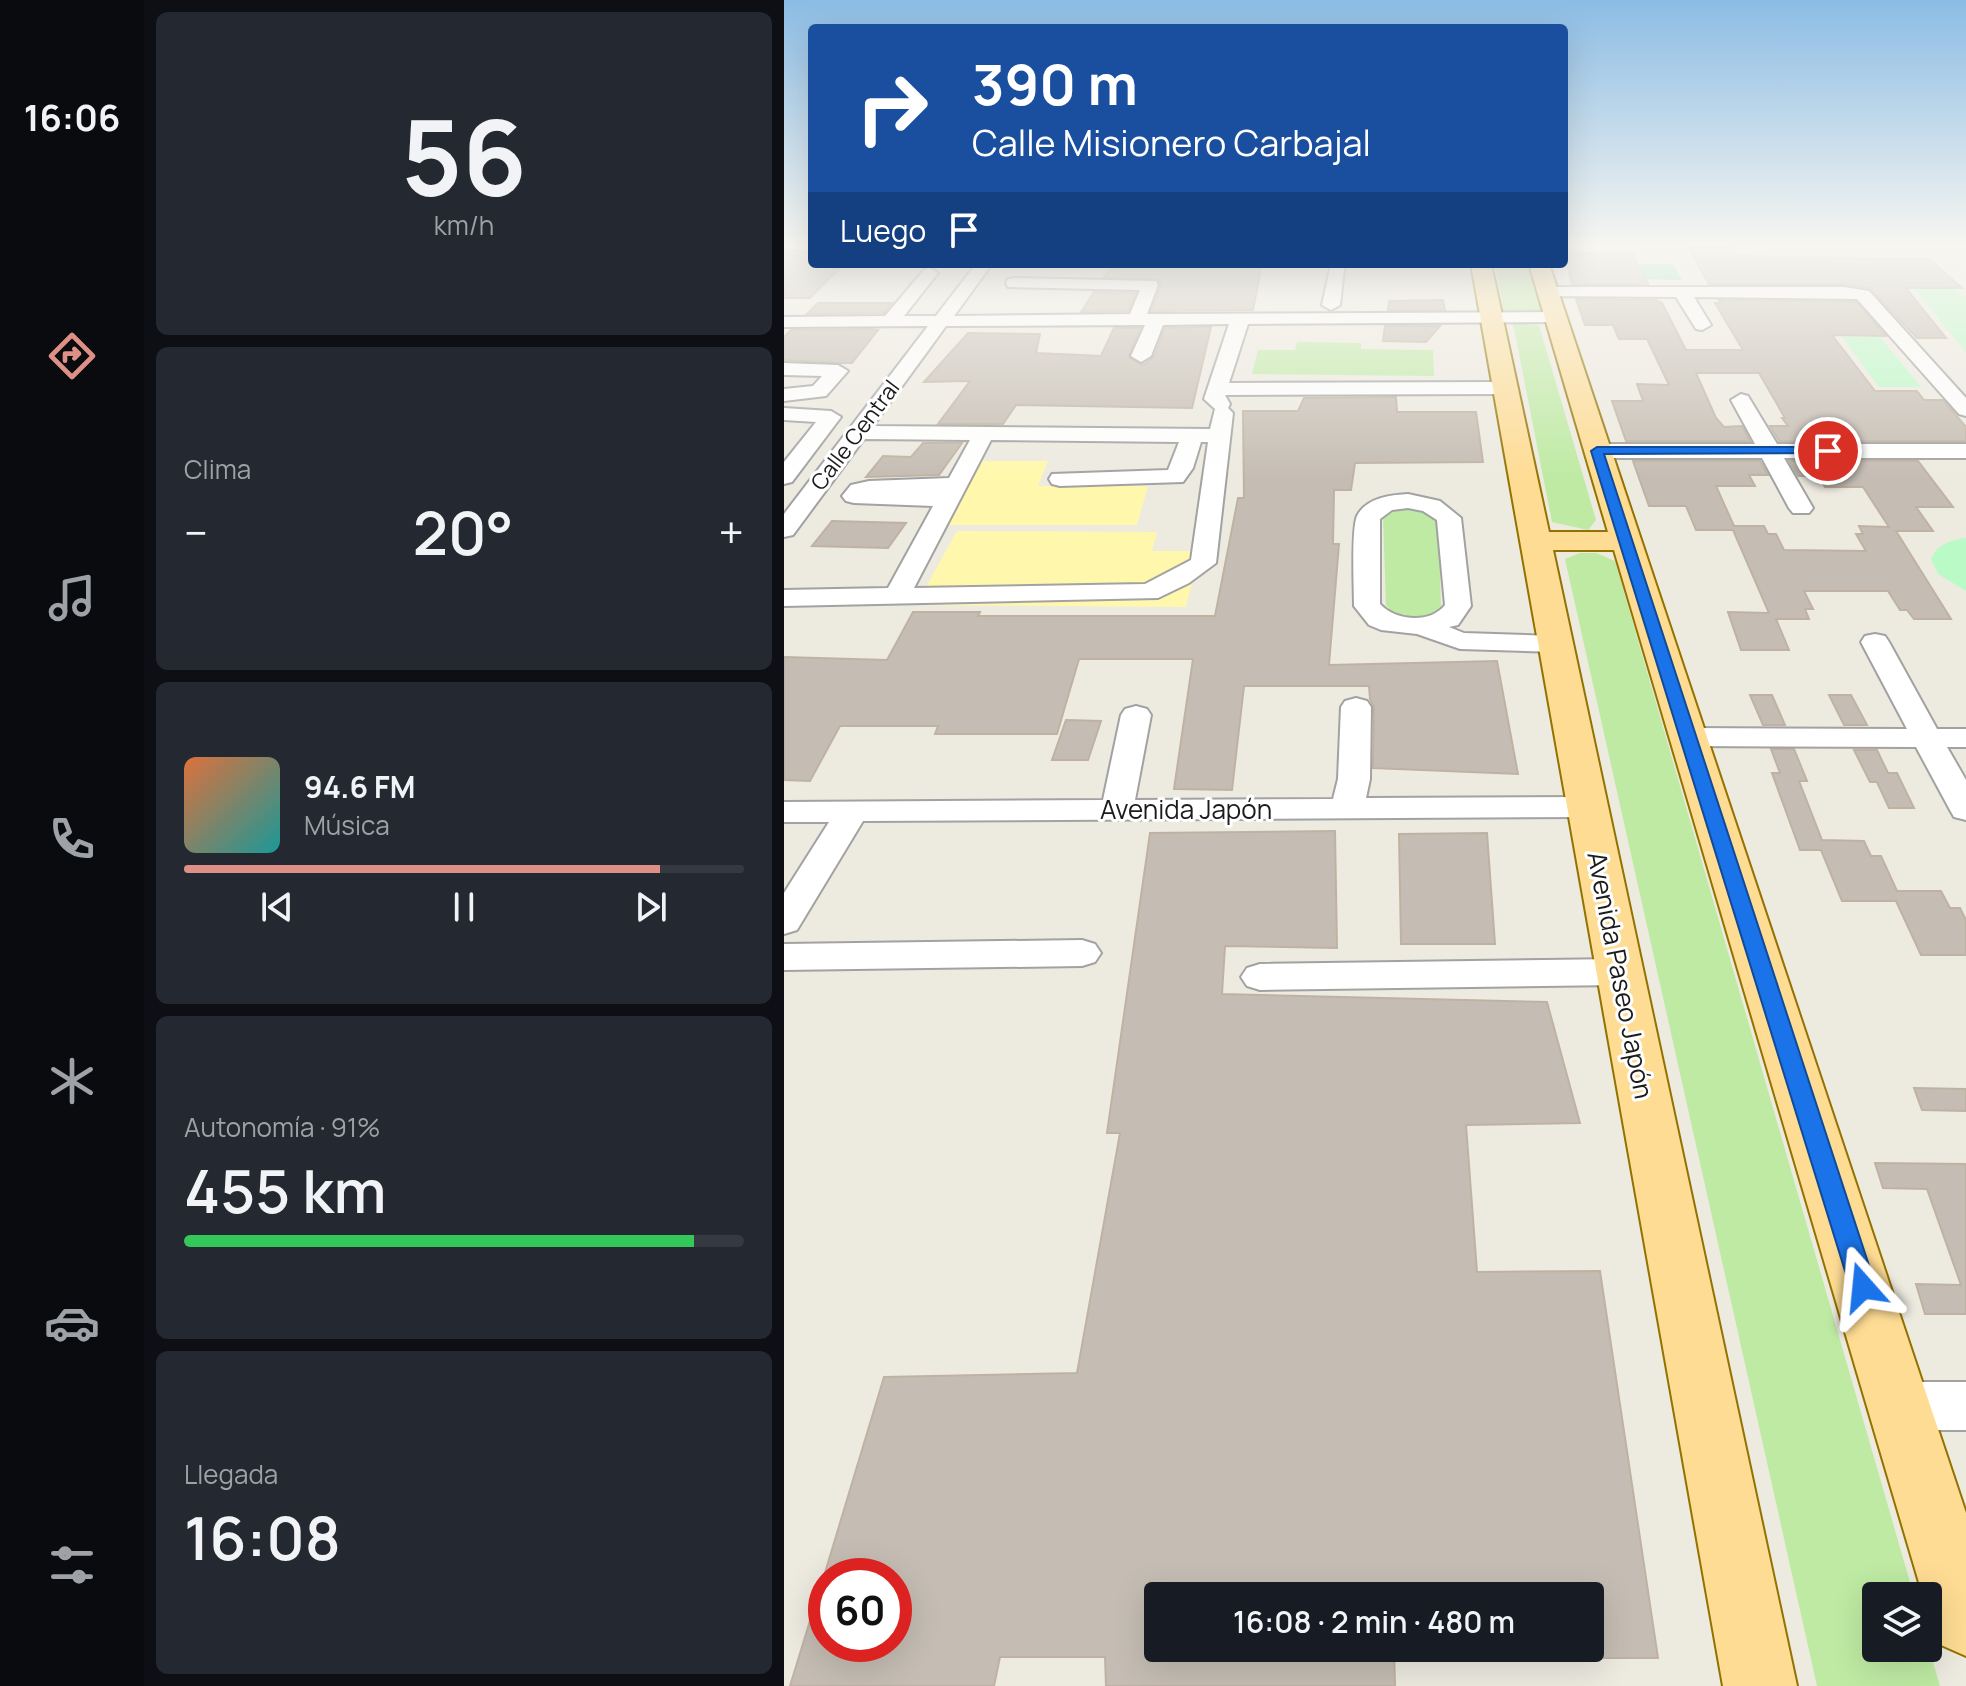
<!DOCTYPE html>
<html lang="es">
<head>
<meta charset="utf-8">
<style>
	:root { --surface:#171b24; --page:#242831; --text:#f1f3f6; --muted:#9ea1a6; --line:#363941; --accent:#de9087 }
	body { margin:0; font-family:Manrope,sans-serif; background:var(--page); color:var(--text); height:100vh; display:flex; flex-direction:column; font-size:30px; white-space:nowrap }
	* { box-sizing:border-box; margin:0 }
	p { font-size:26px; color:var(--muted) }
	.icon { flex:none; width:44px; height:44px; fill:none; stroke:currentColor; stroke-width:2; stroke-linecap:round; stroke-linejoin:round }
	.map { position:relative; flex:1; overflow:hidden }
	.side { display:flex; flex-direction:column; gap:12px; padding:12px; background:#0d0f14; width:640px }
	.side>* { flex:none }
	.hud { position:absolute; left:24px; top:24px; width:760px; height:244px; border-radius:8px; box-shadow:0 8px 32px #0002; background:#1a4fa0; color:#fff; overflow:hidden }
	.buttons { position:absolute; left:1078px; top:1582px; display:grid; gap:16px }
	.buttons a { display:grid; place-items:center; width:80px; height:80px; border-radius:8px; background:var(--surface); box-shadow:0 8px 32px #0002; font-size:40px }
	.speed { position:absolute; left:24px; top:1558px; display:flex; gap:16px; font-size:40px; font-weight:700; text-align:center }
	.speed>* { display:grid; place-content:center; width:104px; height:104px; border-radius:50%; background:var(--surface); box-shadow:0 8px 32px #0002; line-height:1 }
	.speed .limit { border:12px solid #d22; background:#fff; color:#111 }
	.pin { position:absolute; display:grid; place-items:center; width:68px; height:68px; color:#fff; margin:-34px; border:4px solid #fff; border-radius:50%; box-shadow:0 2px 8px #0007 }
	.me { position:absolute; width:88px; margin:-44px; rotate:342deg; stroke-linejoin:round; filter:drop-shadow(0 0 6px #0008) }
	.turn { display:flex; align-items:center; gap:28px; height:168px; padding:0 32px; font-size:36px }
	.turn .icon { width:104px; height:104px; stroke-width:2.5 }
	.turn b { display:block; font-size:56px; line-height:68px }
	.then { display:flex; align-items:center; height:76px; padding:0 32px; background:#0003; gap:16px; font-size:30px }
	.big { font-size:60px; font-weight:600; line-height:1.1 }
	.side .tile { flex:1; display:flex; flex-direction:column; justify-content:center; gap:12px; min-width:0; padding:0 28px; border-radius:12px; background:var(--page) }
	.side .dial { align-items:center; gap:0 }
	.dial b { font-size:104px; line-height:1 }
	.song { display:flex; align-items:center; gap:24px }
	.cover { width:96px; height:96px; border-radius:12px; background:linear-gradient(135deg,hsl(20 70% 55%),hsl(180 70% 35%)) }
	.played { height:8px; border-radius:4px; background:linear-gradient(90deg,var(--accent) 85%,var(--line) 85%) }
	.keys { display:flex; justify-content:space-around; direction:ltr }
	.heat { display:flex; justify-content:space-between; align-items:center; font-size:44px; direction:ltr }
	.charge { height:12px; border-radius:6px; background:linear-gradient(90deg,#34c759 91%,var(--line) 0) }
	.trip { position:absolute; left:360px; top:1582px; width:460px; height:80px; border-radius:8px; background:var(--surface); box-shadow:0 8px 32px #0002; font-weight:600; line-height:80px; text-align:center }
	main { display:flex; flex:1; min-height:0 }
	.menu { display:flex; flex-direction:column; width:144px; justify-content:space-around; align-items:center; background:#090b0e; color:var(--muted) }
	.menu .icon { width:56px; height:56px }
	.menu .active { color:var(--accent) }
	.menu b { font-size:36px; color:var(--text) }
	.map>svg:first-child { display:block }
	.grass { fill:#beeaa3 }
	.sand { fill:#fff8ac }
	.park { fill:#bafac6 }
	.pitch { fill:#7bdfc4 }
	.building { fill:#c5bdb3; stroke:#bfb2a2; stroke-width:2 }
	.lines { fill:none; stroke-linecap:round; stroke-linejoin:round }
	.minor-casing { stroke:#a2a2a2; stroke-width:4 }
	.major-casing { stroke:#927200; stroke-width:4 }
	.minor { fill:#fff; fill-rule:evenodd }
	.major { fill:#fedc94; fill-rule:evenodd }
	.route { fill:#1a73e8; stroke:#114b97; stroke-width:2 }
	.labels { text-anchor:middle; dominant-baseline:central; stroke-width:6; stroke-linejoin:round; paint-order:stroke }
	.far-street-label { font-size:22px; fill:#1b1b1b; stroke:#fff }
	.street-label { font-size:26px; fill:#1b1b1b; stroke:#fff }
</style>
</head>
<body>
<main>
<nav class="menu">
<b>16:06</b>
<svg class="icon active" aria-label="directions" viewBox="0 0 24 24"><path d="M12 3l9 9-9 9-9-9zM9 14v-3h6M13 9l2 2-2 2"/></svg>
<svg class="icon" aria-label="music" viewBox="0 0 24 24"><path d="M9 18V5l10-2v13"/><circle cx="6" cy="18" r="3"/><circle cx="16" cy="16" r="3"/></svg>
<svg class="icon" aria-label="phone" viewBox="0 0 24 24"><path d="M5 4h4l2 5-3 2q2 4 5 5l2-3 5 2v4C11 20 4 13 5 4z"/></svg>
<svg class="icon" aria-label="climate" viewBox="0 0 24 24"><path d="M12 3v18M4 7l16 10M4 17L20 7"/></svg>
<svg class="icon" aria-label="car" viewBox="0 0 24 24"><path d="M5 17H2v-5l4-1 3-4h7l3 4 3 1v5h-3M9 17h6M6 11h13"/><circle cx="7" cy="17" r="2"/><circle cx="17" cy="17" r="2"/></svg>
<svg class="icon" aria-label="filters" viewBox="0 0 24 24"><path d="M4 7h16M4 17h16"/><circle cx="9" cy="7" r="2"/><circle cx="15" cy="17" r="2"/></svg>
</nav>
<section class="side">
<div class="tile dial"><b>56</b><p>km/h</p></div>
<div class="tile"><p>Clima</p>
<div class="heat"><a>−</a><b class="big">20°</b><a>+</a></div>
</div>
<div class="tile">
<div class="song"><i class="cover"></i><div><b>94.6 FM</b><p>Música</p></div></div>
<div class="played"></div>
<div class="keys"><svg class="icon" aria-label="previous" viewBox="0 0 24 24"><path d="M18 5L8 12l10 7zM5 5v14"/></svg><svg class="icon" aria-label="pause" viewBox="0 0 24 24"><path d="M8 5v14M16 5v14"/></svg><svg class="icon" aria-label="next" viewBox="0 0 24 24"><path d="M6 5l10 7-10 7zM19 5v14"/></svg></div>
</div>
<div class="tile"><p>Autonomía · 91%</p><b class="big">455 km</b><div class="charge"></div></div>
<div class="tile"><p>Llegada</p><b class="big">16:08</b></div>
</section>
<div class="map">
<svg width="1182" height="1686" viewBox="0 0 1182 1686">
	<rect width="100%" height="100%" fill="#edeae0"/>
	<g class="grass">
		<path d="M 712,264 L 743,264 L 758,311 L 719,311 Z"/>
		<path d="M 729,323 L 755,325 L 812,520 L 804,530 L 768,522 Z"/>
		<path d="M 513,342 L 577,343 L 577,349 L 649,350 L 650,376 L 468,374 L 474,350 L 511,350 Z"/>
		<path d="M 635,509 L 654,517 L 657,608 C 642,622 626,618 608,613 L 602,605 L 599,517 L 613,510 Z"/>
		<path d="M 796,553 L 812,553 L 831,561 L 1130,1596 L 1092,1596 L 1092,1648 L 1144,1648 L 1144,1645 L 1156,1686 L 1033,1686 L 781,559 Z"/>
	</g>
	<g class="sand">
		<path d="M 197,461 L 264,461 L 254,486 L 364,486 L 353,525 L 163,525 Z"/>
		<path d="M 173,531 L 373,532 L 368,551 L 416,551 L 402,607 L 0,604 L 138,594 Z"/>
	</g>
	<g class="park">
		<path d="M 1123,280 L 1160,280 L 1182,298 L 1182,352 Z"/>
		<path d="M 1058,337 L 1096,337 L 1137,387 L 1095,387 Z"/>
		<path d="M 1182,538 L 1182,591 L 1154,574 L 1147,559 C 1153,544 1167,540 1182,538 Z"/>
	</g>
	<path class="pitch" d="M 848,264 L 889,264 L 898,280 L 856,279 Z"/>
	<g class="building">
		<path d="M 902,244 L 945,244 L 954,256 L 1145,259 L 1178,288 L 1122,288 L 1162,338 L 1133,338 L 1085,288 L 1060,284 L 925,284 Z"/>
		<path d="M 0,251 L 28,254 L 28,264 L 60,264 L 26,298 L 0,298 Z"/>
		<path d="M 780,253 L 848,253 L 864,284 L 788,284 Z"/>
		<path d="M 329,264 L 478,264 L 469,310 L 367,311 L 377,286 L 375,280 L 320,277 Z"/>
		<path d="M 310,292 L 352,293 L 344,311 L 297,312 Z"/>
		<path d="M 792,299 L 872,300 L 878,303 L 902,350 L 959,350 L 931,303 L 936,303 L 935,300 L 1072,302 L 1102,336 L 1048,335 L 1091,391 L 1133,391 L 1140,400 L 1159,400 L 1182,427 L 1182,441 L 995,441 L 986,426 L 1004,426 L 998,418 L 1001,418 L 975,373 L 912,373 L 932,418 L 940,427 L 958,426 L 966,441 L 842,441 L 828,401 L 859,401 L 853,384 L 885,385 L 863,339 L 835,339 L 829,325 L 801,325 Z"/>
		<path d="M 659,300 L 661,310 L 604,310 L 605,301 Z"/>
		<path d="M 34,303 L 108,303 L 100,313 L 23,314 Z"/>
		<path d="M 601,326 L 656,326 L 642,342 L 599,341 Z"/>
		<path d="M 427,327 L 408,408 L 232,405 L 219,424 L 154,424 L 186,381 L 140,382 L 184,333 L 256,334 L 252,353 L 317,356 L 330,328 L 356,328 L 344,357 L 359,365 L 370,357 L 381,328 Z"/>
		<path d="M 7,330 L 88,329 L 94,330 L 68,363 L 57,363 L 0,360 L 0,337 Z"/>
		<path d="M 612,397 L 613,412 L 692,412 L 699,462 L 571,463 L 567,490 L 550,490 L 549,544 L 555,544 L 545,665 L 713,661 L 734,774 L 589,768 L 590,707 L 586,699 L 585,686 L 460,686 L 448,790 L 390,789 L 409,659 L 295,659 L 273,734 L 151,734 L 154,726 L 56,726 L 26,781 L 0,780 L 0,657 L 103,660 L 129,612 L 196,612 L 194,616 L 431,616 L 454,498 L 460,498 L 459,411 L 514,411 L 520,398 Z"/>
		<path d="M 139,443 L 178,443 L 155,475 L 82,477 L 99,456 L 127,457 Z"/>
		<path d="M 849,461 L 976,461 L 984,475 L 965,475 L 971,486 L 932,486 L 950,526 L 980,526 L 984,534 L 992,534 L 1000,550 L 1082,551 L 1072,534 L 1079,534 L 1075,526 L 1105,527 L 1079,487 L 1041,487 L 1034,476 L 1014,476 L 1005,461 L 1134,461 L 1169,507 L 1132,507 L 1149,531 L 1112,531 L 1167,619 L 1130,619 L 1123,610 L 1116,610 L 1104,591 L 1020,591 L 1029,609 L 1021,609 L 1025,619 L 992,619 L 1005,650 L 957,650 L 944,612 L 985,613 L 949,530 L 912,530 L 902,506 L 865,506 Z"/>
		<path d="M 48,521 L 122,523 L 104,548 L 28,546 Z"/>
		<path d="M 966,695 L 988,695 L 1001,725 L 979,725 Z"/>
		<path d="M 1045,695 L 1067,695 L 1083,725 L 1060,725 Z"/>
		<path d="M 282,720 L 317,721 L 304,760 L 268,760 Z"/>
		<path d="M 987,749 L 1010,749 L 1023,781 L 1015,781 L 1038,840 L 1080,841 L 1087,856 L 1097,856 L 1113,891 L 1157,891 L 1166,908 L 1176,908 L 1182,920 L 1182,955 L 1137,955 L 1112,901 L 1058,901 L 1037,850 L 1016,850 L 988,773 L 996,773 Z"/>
		<path d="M 1070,750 L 1093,750 L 1104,773 L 1113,773 L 1130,808 L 1105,808 L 1093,782 L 1086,782 Z"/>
		<path d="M 551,831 L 553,948 L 441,946 L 438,994 L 763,1002 L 796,1123 L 682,1125 L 693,1272 L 816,1271 L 874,1658 L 806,1658 L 806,1596 L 374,1596 L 374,1648 L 610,1648 L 611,1686 L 322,1686 L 321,1657 L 216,1657 L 210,1686 L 6,1686 L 37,1585 L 42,1586 L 42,1644 L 110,1644 L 110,1576 L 40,1576 L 100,1377 L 293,1373 L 336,1133 L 323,1133 L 366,833 Z"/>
		<path d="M 703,833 L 711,944 L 617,944 L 615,834 Z"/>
		<path d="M 1130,1088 L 1182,1089 L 1182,1111 L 1138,1110 Z"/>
		<path d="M 1091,1163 L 1182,1164 L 1182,1314 L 1141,1314 L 1132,1284 L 1177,1285 L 1143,1189 L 1099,1188 Z"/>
	</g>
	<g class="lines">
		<g class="minor-casing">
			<g id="minor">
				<path d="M 0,243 L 28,243 L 28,251 L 0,248 Z"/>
				<path d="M 192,264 L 208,264 L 170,316 L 346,314 L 356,290 L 224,287 L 222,283 L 224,279 L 230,278 L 372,281 L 374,285 L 363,314 L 772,312 L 781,317 L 772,322 L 464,324 L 445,383 L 721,382 L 731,388 L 721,394 L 441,395 L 446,404 L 444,408 L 449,413 L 432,563 L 405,583 L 374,598 L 0,606 L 0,590 L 104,588 L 149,506 L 70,503 L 62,501 L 58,496 L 67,485 L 85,481 L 165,478 L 186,440 L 80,439 L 9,535 L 0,537 L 0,514 L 144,326 L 0,327 L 0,317 L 101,316 L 140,270 L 146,268 L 154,273 L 120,316 L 152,316 ZM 445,324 L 420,399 L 431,409 L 426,429 L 89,426 L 162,326 L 361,325 L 347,356 L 357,362 L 367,356 L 379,325 ZM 207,440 L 395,442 L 384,470 L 268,474 L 265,479 L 268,484 L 276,486 L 399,482 L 409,468 L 417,442 L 424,442 L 407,560 L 361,584 L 130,588 Z"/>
				<path d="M 547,264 L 564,264 L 560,269 L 556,305 L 547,310 L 538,305 Z"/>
				<path d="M 763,287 L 1060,287 L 1085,291 L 1182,398 L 1182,416 L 1175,414 L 1073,299 L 910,297 L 927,325 L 918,330 L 912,329 L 892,297 L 757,296 L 754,292 Z"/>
				<path d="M 0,363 L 54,365 L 64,371 L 42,396 L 0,401 L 0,389 L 29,386 L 38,376 L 0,375 Z"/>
				<path d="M 957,394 L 964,396 L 993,444 L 1182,444 L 1182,458 L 1000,458 L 1029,508 L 1025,513 L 1009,513 L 1005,508 L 978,458 L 813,458 L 802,451 L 813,444 L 971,444 L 947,400 Z"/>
				<path d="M 0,408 L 47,411 L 57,417 L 8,482 L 0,484 L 0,462 L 32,422 L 0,420 Z"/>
				<path d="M 624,494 L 656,501 L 677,518 L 687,606 L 674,625 L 665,627 L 680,633 L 771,636 L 781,638 L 785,644 L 781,650 L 771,652 L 676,649 L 633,634 L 597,630 L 585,625 L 570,606 C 570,588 567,530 573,516 C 582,498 606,495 624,494 ZM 624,508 L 639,511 L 653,520 L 661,605 C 646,624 612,621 596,604 L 596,519 L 608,510 Z"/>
				<path d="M 1091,634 L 1101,636 L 1105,642 L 1153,729 L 1182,729 L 1182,747 L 1163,747 L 1182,780 L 1182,820 L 1170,817 L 1166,810 L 1132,747 L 902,746 L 891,744 L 887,737 L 891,730 L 902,728 L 1123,729 L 1077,642 L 1081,636 Z"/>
				<path d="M 572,698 L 583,701 L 587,707 L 586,779 L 582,798 L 803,797 L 815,800 L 819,807 L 815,814 L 803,817 L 79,821 L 13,930 L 0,934 L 0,893 L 45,822 L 0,822 L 0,802 L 319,800 L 337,715 L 341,709 L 352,706 L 363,709 L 367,715 L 351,800 L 549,799 L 554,779 L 557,707 L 561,701 Z"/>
				<path d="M 298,940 L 311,944 L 317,953 L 311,962 L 298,966 L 0,970 L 0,944 Z"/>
				<path d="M 836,959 L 849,963 L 855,972 L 849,981 L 836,985 L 476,990 L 463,986 L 457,977 L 463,968 L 476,964 Z"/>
				<path d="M 1117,1382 L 1182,1382 L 1182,1430 L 1117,1430 L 1099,1423 L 1091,1406 L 1099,1389 Z"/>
			</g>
		</g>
		<g class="major-casing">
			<path id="major" d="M 687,264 L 707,264 L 765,532 L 824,532 L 745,264 L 765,264 L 1182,1513 L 1182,1656 L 1157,1645 L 1144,1612 L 1144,1596 L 1139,1596 L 830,550 L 769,550 L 1013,1686 L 939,1686 Z"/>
		</g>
		<use href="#minor" class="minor"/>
		<use href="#major" class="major"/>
	</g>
	<linearGradient id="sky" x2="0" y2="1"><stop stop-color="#8bbce4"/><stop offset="0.51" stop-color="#f7f6f1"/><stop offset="1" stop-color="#f7f6f1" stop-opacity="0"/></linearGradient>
	<rect width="1182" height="479" fill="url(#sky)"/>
	<path class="route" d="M 1044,447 L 1048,448 L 1048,453 L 820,454 L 1092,1287 L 1088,1295 L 1079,1298 L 1070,1295 L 1066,1287 L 807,451 L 813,447 Z"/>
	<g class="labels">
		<g class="far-street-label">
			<text transform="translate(71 435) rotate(-53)">Calle Central</text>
		</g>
		<g class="street-label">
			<text x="402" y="809">Avenida Japón</text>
			<text transform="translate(837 975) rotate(79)">Avenida Paseo Japón</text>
		</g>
	</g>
</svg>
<div class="buttons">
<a><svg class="icon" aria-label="layers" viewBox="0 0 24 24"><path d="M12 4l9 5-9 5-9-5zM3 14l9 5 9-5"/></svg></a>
</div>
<div class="speed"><div class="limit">60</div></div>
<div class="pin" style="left:1044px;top:451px;background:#d93025"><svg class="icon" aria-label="arrive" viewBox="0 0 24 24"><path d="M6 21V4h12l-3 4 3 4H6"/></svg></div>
<svg class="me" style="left:1079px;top:1287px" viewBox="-20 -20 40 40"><path d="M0-17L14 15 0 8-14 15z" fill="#1a73e8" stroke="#fff" stroke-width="4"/></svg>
<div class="trip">16:08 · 2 min · 480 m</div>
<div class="hud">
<div class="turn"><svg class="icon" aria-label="right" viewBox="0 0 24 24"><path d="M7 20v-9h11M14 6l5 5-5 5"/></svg><div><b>390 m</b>Calle Misionero Carbajal</div></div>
<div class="then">Luego<svg class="icon" aria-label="arrive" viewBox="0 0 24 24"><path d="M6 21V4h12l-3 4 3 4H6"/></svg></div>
</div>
</div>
</main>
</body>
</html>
